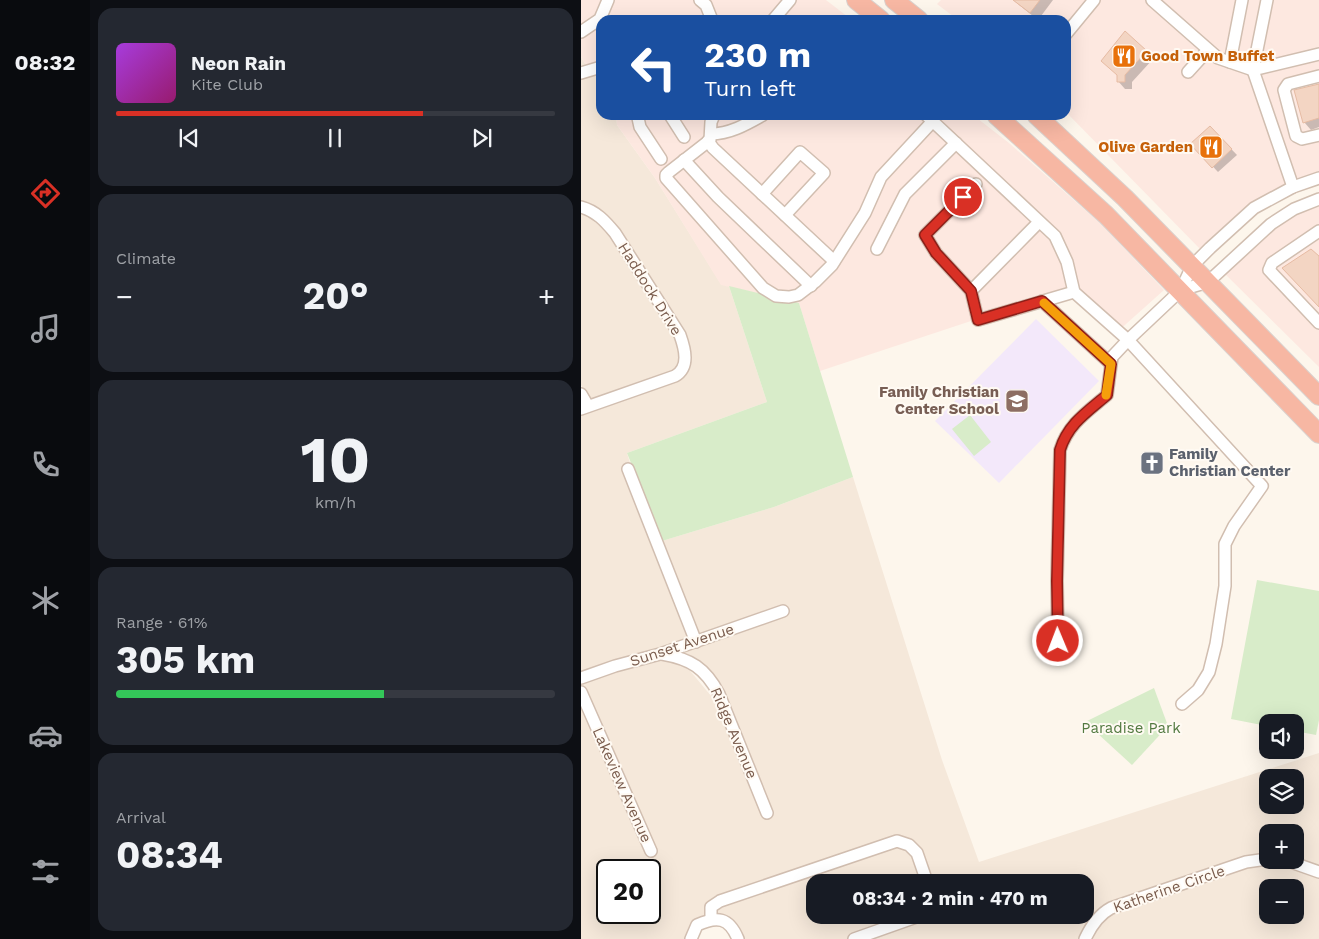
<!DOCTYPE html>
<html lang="en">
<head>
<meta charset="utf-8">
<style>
	:root { --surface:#171b24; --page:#242831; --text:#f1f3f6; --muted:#9ea1a6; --line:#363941; --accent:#d93025 }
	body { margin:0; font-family:"Work Sans",sans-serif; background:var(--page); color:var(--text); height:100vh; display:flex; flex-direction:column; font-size:19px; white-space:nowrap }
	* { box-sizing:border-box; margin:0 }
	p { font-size:16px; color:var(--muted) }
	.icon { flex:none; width:28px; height:28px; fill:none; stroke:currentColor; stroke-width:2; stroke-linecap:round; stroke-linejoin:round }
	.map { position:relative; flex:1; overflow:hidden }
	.sheet { display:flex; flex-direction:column; gap:8px; padding:8px; background:#0d0f14; width:491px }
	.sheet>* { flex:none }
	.guide { position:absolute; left:15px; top:15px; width:475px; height:105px; border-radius:15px; box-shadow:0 5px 20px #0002; background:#1a4fa0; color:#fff; overflow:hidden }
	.buttons { position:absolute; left:678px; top:714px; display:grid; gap:10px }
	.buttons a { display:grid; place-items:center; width:45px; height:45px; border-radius:10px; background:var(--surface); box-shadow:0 5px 20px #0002; font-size:25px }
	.speed { position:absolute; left:15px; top:859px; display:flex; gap:10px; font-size:25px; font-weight:700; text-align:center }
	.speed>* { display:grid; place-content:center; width:65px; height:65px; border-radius:50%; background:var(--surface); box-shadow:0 5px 20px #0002; line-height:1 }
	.speed .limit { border:2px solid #111; border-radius:8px; background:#fff; color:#111 }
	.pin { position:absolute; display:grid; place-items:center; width:42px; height:42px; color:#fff; margin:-21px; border:2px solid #fff; border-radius:50%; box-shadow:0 1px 5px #0007 }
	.me { position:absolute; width:55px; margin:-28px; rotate:359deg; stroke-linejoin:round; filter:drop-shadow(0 0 4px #0008) }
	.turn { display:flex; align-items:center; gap:18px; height:105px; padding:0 25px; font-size:22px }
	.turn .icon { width:65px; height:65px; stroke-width:2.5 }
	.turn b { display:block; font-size:35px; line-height:42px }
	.big { font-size:38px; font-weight:700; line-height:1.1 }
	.sheet .tile { flex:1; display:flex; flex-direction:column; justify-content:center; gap:8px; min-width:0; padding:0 18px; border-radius:15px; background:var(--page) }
	.sheet .dial { align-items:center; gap:0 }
	.dial b { font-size:65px; line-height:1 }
	.song { display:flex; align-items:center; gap:15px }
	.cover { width:60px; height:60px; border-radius:8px; background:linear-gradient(135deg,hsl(280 70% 55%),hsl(320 70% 35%)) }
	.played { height:5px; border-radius:2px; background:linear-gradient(90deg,var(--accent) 70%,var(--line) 70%) }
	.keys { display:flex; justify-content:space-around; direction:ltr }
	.heat { display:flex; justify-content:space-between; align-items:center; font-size:28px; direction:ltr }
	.charge { height:8px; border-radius:4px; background:linear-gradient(90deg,#34c759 61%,var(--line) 0) }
	.trip { position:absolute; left:225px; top:874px; width:288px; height:50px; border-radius:15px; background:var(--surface); box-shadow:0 5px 20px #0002; font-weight:700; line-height:50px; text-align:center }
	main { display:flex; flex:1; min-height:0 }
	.menu { display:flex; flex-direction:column; width:90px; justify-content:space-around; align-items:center; background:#090b0e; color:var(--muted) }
	.menu .icon { width:35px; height:35px }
	.menu .current { color:var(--accent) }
	.menu b { font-size:22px; color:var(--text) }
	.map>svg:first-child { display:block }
	.residential { fill:#f5e8da; fill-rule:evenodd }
	.commercial { fill:#fde8e0 }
	.education { fill:#f3e8fa }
	.green { fill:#d8ecc9 }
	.shadow { fill:#0003 }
	.building { fill:#f3d5c3; stroke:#e6bba3 }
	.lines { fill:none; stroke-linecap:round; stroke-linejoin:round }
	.minor-casing { stroke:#d1beb0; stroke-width:14 }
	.highway-casing { stroke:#dad1cd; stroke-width:20 }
	.minor { stroke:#fff; stroke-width:11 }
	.highway { stroke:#f7b7a3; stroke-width:18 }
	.route-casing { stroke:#8d1f18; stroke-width:12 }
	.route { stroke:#d93025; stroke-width:9 }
	.slow { stroke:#f59e0b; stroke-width:9 }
	.labels { text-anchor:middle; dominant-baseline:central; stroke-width:4; stroke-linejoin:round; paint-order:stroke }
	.food-label { font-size:15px; font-weight:bold; fill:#c56008; stroke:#fffaf3; text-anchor:start }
	.street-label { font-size:15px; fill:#7a5c4d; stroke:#fffaf3 }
	.education-label { font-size:15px; font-weight:bold; fill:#785e54; stroke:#fffaf3; text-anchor:end }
	.worship-label { font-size:15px; font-weight:bold; fill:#5b616d; stroke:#fffaf3; text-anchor:start }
	.park-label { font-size:15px; fill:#537a41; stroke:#fffaf3 }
</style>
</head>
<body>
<main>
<nav class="menu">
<b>08:32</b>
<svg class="icon current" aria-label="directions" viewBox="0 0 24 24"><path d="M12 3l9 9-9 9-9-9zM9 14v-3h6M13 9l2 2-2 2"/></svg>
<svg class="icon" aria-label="music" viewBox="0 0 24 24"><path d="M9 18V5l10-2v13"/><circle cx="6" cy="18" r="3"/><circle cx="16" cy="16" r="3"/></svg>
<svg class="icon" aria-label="phone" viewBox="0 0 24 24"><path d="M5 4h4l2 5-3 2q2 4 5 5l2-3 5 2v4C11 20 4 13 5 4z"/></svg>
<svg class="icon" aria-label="climate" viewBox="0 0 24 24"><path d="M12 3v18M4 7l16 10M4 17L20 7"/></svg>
<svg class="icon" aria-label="car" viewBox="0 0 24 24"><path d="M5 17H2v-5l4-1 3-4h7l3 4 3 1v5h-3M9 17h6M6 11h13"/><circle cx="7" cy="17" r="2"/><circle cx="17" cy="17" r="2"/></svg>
<svg class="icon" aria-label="filters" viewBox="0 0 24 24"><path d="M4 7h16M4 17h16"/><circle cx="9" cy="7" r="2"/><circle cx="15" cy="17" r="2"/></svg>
</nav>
<section class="sheet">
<div class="tile">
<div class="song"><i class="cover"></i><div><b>Neon Rain</b><p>Kite Club</p></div></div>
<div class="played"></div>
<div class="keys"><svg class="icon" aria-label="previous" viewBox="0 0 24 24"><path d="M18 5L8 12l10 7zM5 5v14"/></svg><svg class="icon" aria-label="pause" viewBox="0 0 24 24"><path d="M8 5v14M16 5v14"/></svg><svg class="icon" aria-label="next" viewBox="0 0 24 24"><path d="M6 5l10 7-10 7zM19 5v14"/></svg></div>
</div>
<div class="tile"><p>Climate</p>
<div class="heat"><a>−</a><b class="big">20°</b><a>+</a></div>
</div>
<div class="tile dial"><b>10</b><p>km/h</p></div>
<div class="tile"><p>Range · 61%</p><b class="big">305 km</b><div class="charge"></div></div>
<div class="tile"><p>Arrival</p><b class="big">08:34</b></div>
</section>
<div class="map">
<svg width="738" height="939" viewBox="0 0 738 939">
	<rect width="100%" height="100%" fill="#fdf6ec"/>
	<g class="residential">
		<path d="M 0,57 L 8,70 L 20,67 L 20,115 L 35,115 L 36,125 L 74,178 L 140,284 L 148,286 L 186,402 L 46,453 L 49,463 L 42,466 L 109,639 L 0,672 L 0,414 L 96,381 L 107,367 L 71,284 L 0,202 Z"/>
		<path d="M 0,212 L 13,218 L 31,236 L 95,338 L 100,356 L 95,370 L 9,401 L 0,385 Z"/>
		<path d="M 272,477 L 361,760 L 398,862 L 738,753 L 738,867 L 714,858 L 714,832 L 686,832 L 686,854 L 664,857 L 529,903 L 499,939 L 161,939 L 143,915 L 130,914 L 114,921 L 106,939 L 0,939 L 0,703 L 68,857 L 75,853 L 44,778 L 1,683 L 35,671 L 79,659 L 94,661 L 105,666 L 136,703 L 184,819 L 192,815 L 142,692 L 99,653 L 207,614 L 204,605 L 117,636 L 81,541 L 193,507 ZM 686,778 L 714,778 L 714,805 L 686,805 ZM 26,870 L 69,870 L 69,912 L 26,912 ZM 234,882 L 504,882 L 504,915 L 234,915 Z"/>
		<path d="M 693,863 L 702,865 L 738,877 L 738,939 L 509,939 L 520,921 L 532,912 L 667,867 ZM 686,888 L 714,888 L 714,915 L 686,915 Z"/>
	</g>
	<g class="commercial">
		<path d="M 0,0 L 245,0 L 271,20 L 20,20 L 20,67 L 8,70 L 0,57 Z"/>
		<path d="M 360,0 L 738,0 L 738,173 L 733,174 L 620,250 L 485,112 L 485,20 L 377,20 L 356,4 Z"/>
		<path d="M 35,115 L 392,115 L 428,143 L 519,223 L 583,290 L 535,333 L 494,292 L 390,321 L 239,371 L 218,303 L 140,285 L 74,178 L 36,125 Z"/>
		<path d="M 738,204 L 738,367 L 642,272 L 685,234 L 708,218 Z"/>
	</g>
	<path class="education" d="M 455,319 L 518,381 L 418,483 L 354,421 Z"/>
	<g class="green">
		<path d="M 148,286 L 218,303 L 272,477 L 193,507 L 81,541 L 46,453 L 186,402 Z"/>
		<path d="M 389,415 L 410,442 L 393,456 L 371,429 Z"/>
		<path d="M 676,580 L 738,591 L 738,720 L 735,735 L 714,731 L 714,722 L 686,722 L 686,726 L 650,719 Z"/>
		<path d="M 573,688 L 587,726 L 551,765 L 504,722 Z"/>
	</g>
	<g class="shadow">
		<path d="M 432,0 L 472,0 L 457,20 Z"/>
		<path d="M 565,52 L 572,59 L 551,82 L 551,89 L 544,89 L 537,81 Z"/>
		<path d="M 738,85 L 738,127 L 730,130 L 723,122 Z"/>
		<path d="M 629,127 L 656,155 L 637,172 L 611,144 Z"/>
	</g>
	<g class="building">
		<path d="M 432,0 L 459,0 L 449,13 Z"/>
		<path d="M 544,31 L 566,51 L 544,75 L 544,82 L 536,82 L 536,75 L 520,61 Z"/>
		<path d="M 738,84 L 738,118 L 722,123 L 713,90 Z"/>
		<path d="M 629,126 L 651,149 L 631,168 L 609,144 Z"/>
		<path d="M 730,249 L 738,256 L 738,307 L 701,268 Z"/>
	</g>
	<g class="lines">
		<g class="minor-casing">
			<g id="minor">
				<path d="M 119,0 L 125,5 L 131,20"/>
				<path d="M 571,0 L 637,58 L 672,70 L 738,54"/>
				<path d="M 686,0 L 672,70 L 712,187"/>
				<path d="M 192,20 L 209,0"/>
				<path d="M 0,32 L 19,19 L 27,0"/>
				<path d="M 485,34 L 513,0"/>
				<path d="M 649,62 L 661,0"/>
				<path d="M 607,72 L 627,50"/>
				<path d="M 0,73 L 20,67"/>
				<path d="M 738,76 L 707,84 L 703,90 L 715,136 L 721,139 L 738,135"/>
				<path d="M 60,115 L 57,118 L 59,127 L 80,159"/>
				<path d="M 89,115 L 103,137"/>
				<path d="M 133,115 L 130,122 L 129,140 L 88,172 L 85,175 L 85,178 L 182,288 L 195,296 L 208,297 L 217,295 L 234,282 L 251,265 L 284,213 L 300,177 L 352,121"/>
				<path d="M 345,115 L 474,236 L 486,262 L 493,292 L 547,340 L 681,486 L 653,526 L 644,544 L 644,586 L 635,644 L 628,672 L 617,690 L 601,704"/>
				<path d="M 130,134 C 149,134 166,124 182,115"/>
				<path d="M 127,141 L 132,148 L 253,261"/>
				<path d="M 103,160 L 137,197 L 230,286"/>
				<path d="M 395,184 L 344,235 L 355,253 L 390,291 L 397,320 L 493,292"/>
				<path d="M 181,194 L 219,152 L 243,173 L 204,215"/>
				<path d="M 0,207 C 15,211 24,221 34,233 L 99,335 C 104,349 109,367 94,376 L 0,409"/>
				<path d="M 738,231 L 691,263 L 688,270 L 738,323"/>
				<path d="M 296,249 L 324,194 L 375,143"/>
				<path d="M 600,290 L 627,282 L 690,224 L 713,209 L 738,199"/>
				<path d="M 390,291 L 458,222"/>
				<path d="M 461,301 L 530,364"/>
				<path d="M 0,394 L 7,406"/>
				<path d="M 47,469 L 115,642"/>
				<path d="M 477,641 L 476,581 L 479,450 C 487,424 506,412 526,395 L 531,357 L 547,340 L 600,290 L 611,266 L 629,248 L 673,208 L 712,187 L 738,178"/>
				<path d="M 81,654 C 110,659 124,668 138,694 L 186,813"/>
				<path d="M 0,678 L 34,666 L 79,654 L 202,611"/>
				<path d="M 0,692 L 70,851"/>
				<path d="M 704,860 L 738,872"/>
				<path d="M 130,919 L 130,907 L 139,901 L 316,841 L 328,845 L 336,853 L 346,882"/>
				<path d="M 110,939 L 116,925 C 136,916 148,917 157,939"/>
				<path d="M 273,939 L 341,915"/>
				<path d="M 504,939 C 510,926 517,915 530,908 L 665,862 L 686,859"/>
			</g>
		</g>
		<g class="highway-casing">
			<g id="highway">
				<path d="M 275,0 L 300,20"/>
				<path d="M 313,0 L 338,20"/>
				<path d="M 415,115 L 525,215 L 738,434"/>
				<path d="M 455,115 L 544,198 L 738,396"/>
			</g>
		</g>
		<use href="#minor" class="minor"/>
		<use href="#highway" class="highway"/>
	</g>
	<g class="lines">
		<g class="route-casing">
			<path id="route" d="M 382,197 L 344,235 L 355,253 L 390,291 L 397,320 L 461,301 L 530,364 L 526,395 C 506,412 487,424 479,450 L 476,581 L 477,641"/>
		</g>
		<use href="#route" class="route"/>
		<path class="slow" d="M 463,303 L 530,364 L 525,395"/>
	</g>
	<defs>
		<g id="restaurant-square" transform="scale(1.25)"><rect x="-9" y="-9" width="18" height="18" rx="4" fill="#e8710a" stroke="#fffaf3"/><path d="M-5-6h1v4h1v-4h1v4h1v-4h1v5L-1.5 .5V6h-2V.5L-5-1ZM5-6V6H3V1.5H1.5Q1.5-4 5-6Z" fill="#fff"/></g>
		<g id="school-square" transform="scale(1.25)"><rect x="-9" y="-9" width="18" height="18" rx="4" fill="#8d6e63" stroke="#fffaf3"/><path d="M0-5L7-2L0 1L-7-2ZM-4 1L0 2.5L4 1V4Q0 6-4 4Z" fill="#fff"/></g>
		<g id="church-square" transform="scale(1.25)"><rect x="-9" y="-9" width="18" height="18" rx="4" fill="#6b7280" stroke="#fffaf3"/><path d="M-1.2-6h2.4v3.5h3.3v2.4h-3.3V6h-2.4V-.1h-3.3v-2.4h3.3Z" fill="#fff"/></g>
	</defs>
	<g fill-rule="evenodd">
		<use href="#restaurant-square" x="543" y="56"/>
		<use href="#restaurant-square" x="630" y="147"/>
		<use href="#school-square" x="436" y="401"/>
		<use href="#church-square" x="571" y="463"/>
	</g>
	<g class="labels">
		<g class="food-label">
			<text x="560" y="56">Good Town Buffet</text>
			<text x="612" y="147" text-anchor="end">Olive Garden</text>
		</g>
		<g class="street-label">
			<text transform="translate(69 289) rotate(58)">Haddock Drive</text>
			<text transform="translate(101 645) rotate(-18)">Sunset Avenue</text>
			<text transform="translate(153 733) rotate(67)">Ridge Avenue</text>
			<text transform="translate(41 785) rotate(66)">Lakeview Avenue</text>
			<text transform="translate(588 889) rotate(-19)">Katherine Circle</text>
		</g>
		<g class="education-label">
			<text x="418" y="392">Family Christian<tspan x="418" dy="17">Center School</tspan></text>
		</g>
		<g class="worship-label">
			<text x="588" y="454">Family<tspan x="588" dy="17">Christian Center</tspan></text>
		</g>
		<g class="park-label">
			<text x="550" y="728">Paradise Park</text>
		</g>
	</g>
</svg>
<div class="buttons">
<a><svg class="icon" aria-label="sound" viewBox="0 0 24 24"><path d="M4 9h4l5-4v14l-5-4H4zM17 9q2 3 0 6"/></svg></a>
<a><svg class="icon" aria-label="layers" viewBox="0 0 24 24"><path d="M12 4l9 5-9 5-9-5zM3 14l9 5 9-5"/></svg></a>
<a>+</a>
<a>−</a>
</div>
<div class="speed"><div class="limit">20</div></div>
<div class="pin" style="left:382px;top:197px;background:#d93025"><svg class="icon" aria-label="arrive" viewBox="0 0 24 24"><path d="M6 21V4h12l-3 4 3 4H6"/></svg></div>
<svg class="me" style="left:477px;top:641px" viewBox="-20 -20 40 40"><circle r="17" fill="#d93025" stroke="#fff" stroke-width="3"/><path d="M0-11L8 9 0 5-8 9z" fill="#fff"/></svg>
<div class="trip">08:34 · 2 min · 470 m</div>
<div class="guide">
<div class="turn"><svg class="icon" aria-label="left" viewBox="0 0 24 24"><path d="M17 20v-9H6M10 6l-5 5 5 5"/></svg><div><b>230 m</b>Turn left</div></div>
</div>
</div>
</main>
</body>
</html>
